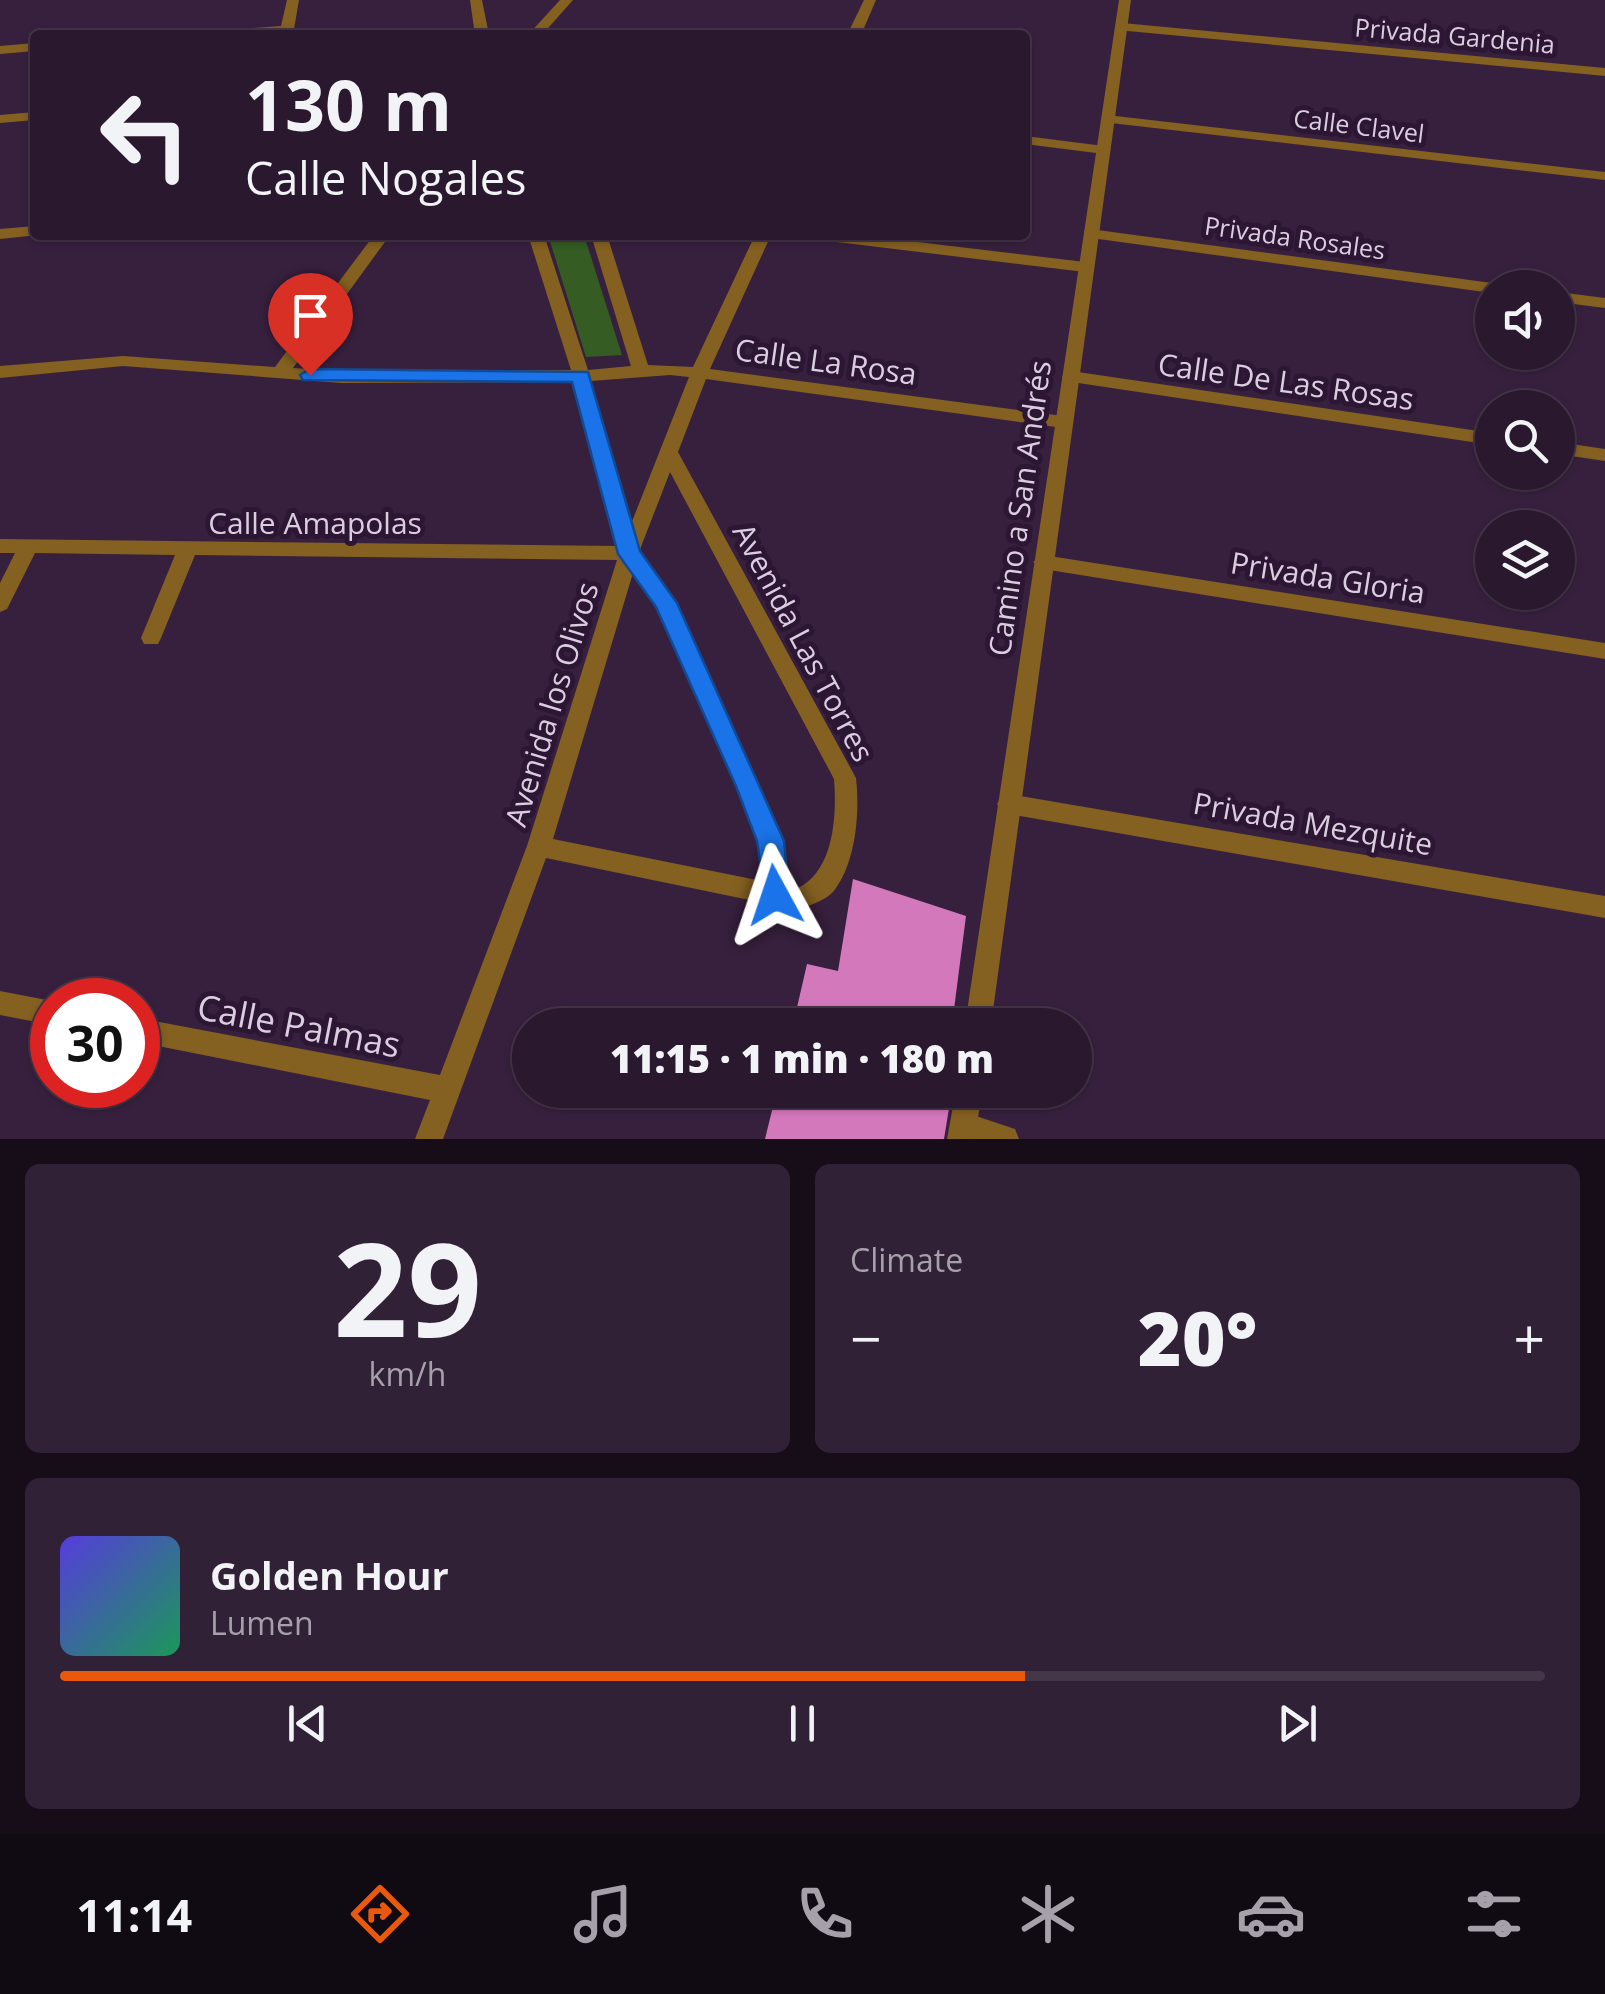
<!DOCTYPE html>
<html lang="en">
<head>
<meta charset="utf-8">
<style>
	:root { --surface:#29182e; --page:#312136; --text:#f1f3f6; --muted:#a5a0aa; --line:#45374a; --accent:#ea580c }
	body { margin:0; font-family:"Open Sans",sans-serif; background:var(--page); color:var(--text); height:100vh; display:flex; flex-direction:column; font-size:38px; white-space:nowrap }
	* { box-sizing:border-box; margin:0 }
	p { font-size:32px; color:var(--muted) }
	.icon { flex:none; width:55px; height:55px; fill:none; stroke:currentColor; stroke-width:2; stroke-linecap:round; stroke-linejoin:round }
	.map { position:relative; height:1139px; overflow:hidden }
	.drawer { display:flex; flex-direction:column; gap:25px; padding:25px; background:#170d19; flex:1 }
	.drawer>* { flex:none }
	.hud { position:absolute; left:30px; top:30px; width:1000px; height:210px; border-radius:10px; box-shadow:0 2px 8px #0004,0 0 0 2px var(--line); background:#29182e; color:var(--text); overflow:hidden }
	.controls { position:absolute; left:1475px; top:270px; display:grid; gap:20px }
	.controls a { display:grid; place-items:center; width:100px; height:100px; border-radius:50%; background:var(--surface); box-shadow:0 2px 8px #0004,0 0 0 2px var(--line); font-size:50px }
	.speed { position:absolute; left:30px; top:978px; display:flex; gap:20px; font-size:50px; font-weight:700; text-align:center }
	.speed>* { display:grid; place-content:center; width:130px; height:130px; border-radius:50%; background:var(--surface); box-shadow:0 2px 8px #0004,0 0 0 2px var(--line); line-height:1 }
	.speed .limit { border:15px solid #d22; background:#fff; color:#111 }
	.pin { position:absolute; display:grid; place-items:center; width:85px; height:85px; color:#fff; margin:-102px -42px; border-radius:50% 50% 50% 0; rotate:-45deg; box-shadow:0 0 10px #0007 }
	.pin .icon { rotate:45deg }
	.me { position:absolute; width:110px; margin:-55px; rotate:355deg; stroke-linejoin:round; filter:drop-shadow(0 0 8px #0008) }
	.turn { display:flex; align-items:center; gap:35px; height:210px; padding:0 50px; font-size:45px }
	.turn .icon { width:130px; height:130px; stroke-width:2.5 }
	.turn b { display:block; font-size:70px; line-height:85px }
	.big { font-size:75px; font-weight:800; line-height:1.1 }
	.drawer .card { flex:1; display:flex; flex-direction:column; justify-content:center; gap:15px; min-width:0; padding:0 35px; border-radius:15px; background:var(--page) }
	.drawer .dial { align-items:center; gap:0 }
	.dial b { font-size:130px; line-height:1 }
	.song { display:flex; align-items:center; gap:30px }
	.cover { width:120px; height:120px; border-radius:15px; background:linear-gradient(135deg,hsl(250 70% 55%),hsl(150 70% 35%)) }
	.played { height:10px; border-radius:5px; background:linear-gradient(90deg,var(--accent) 65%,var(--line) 65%) }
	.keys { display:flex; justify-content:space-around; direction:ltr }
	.heat { display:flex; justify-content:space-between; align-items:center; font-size:55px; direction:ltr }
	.drawer .tiles { flex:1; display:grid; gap:25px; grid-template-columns:1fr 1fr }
	.card:last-child { grid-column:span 2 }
	.trip { position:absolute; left:512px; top:1008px; width:580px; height:100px; border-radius:50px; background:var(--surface); box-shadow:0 2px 8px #0004,0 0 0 2px var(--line); font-weight:800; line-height:100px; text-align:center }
	.tabs { display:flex; height:160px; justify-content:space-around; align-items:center; background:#100a12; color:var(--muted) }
	.tabs .icon { width:70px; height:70px }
	.tabs .on { color:var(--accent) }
	.tabs b { font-size:45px; color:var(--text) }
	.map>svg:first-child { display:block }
	.green { fill:#345c23 }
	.building { fill:#d478bc }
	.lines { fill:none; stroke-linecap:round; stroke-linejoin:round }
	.minor { fill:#846021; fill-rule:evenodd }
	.tertiary { fill:#846021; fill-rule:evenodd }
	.route { fill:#1a73e8; stroke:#114b97; stroke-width:2.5 }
	.labels { text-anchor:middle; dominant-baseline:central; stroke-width:10; stroke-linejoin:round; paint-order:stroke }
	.far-street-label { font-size:25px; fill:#dbcde0; stroke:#2c1634 }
	.street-label { font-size:30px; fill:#dbcde0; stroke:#2c1634 }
	.near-street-label { font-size:35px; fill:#dbcde0; stroke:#2c1634 }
</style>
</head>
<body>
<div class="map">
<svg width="1605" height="1139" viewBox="0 0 1605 1139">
	<rect width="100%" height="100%" fill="#37203e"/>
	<path class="green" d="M 548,235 L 584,235 L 622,355 L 586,357 Z"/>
	<g class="building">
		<path d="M 853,879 L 966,916 L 952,1025 L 793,1025 L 807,964 L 838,971 Z"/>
		<path d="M 777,1090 L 952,1090 L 944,1139 L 765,1139 Z"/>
	</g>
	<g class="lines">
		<g class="minor">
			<path d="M 287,0 L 299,0 L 293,35 L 205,35 L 212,31 L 281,26 Z"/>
			<path d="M 470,0 L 482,0 L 489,35 L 475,35 Z"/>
			<path d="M 560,0 L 573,0 L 542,35 L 528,35 Z"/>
			<path d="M 864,0 L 876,0 L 861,35 L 847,35 Z"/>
			<path d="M 1122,23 L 1605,68 L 1605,76 L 1117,30 L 1116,27 Z"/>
			<path d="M 35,43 L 35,51 L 0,54 L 0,46 Z"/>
			<path d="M 35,112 L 35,120 L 0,123 L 0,115 Z"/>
			<path d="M 1107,115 L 1605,172 L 1605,180 L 1102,122 L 1102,116 Z"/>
			<path d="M 1025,136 L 1104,146 L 1111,150 L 1104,154 L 1025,144 Z"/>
			<path d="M 35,226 L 35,235 L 38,235 L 0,239 L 0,229 Z"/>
			<path d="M 1090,229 L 1492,283 L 1500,288 L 1492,288 L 1492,293 L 1084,237 L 1084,231 Z"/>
			<path d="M 374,235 L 390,235 L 293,368 L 341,371 L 571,370 L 528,235 L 544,235 L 588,370 L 631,366 L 591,235 L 607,235 L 648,365 L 693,367 L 755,235 L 771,235 L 710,369 L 1063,416 L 1072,422 L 1063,428 L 706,379 L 678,452 L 856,778 C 860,812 856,864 833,892 C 824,901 810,905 798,910 L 546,858 L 443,1139 L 415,1139 L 430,1100 L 138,1042 L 138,1018 L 440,1075 L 527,846 L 617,560 L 195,555 L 161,638 L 158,644 L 144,644 L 141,638 L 175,555 L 35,553 L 7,609 L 0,612 L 0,583 L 15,553 L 0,553 L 0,539 L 617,546 L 574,382 L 341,383 L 123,366 L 0,378 L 0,366 L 123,356 L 275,367 ZM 670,375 L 689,377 L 631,524 L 591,381 ZM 670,472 L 834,779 C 837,815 834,871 798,888 L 786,886 L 782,841 L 760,786 L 675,603 L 639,552 ZM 633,573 L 656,606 L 738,786 L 758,841 L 762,881 L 553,839 Z"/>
			<path d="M 812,235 L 859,235 L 1085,262 L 1093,267 L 1085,272 L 820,240 Z"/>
			<path d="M 1558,292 L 1605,298 L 1605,308 L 1558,302 Z"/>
			<path d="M 1071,371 L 1492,433 L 1492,445 L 1065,381 L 1062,377 L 1065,373 Z"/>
			<path d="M 1558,442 L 1605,449 L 1605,461 L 1558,454 Z"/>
			<path d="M 1043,555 L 1605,643 L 1605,659 L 1043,569 L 1033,562 Z"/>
			<path d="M 1009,794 L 1605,896 L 1605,918 L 1009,814 L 1001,811 L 997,804 L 1001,797 Z"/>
			<path d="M 0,991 L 52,1001 L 52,1025 L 0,1015 Z"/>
			<path d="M 964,1112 L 1015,1129 L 1019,1139 L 963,1139 L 954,1136 L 950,1126 L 954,1116 Z"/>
		</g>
		<g class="tertiary">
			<path d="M 1119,0 L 1131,0 L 991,1025 L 965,1025 Z"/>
			<path d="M 956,1090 L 982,1090 L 975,1139 L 947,1139 Z"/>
		</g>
	</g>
	<path class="route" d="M 310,369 L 588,372 L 640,551 L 677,603 L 784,841 L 789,895 L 785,904 L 775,907 L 766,904 L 757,841 L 736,786 L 656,607 L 618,554 L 572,382 L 303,380 L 300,375 Z"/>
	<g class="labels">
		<g class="far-street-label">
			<text transform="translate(1455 35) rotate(5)">Privada Gardenia</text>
			<text transform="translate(1359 125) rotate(7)">Calle Clavel</text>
			<text transform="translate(1295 237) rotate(8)">Privada Rosales</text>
		</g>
		<g class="street-label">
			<text transform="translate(826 361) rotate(8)">Calle La Rosa</text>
			<text transform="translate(1286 381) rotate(8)">Calle De Las Rosas</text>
			<text transform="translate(1019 508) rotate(-82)">Camino a San Andrés</text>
			<text x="315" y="522">Calle Amapolas</text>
			<text transform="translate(1328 577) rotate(9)">Privada Gloria</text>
			<text transform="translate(804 642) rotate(62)">Avenida Las Torres</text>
			<text transform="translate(551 704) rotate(-73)">Avenida los Olivos</text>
			<text transform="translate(1313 823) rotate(10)">Privada Mezquite</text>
		</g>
		<g class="near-street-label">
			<text transform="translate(299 1025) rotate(11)">Calle Palmas</text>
		</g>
	</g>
</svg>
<div class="controls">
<a><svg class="icon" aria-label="sound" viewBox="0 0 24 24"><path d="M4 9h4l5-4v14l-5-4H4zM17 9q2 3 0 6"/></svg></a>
<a><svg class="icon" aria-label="search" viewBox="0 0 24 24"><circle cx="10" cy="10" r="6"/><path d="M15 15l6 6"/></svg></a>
<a><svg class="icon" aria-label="layers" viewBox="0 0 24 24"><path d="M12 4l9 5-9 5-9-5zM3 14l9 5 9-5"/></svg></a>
</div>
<div class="speed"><div class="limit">30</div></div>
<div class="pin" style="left:310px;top:375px;background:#d93025"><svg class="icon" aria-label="arrive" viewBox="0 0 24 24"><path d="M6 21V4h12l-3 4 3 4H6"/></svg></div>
<svg class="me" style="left:775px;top:895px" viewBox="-20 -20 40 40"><path d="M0-17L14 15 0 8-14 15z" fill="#1a73e8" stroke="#fff" stroke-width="4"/></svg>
<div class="trip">11:15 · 1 min · 180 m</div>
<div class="hud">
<div class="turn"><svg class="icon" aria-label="left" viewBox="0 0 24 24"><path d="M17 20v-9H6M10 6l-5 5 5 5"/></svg><div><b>130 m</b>Calle Nogales</div></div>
</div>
</div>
<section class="drawer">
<div class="tiles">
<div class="card dial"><b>29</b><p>km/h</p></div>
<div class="card"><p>Climate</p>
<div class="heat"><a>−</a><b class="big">20°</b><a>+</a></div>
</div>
<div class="card">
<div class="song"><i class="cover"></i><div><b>Golden Hour</b><p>Lumen</p></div></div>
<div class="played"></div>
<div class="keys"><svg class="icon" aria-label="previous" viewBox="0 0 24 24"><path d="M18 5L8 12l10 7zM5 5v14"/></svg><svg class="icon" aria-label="pause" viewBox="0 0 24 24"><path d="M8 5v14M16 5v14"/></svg><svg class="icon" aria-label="next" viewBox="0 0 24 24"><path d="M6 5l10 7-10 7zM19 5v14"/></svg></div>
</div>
</div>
</section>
<nav class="tabs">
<b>11:14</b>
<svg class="icon on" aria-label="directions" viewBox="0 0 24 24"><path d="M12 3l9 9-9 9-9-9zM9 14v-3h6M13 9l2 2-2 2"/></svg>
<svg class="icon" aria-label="music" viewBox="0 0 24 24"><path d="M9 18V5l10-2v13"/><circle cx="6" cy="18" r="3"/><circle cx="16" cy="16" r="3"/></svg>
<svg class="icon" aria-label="phone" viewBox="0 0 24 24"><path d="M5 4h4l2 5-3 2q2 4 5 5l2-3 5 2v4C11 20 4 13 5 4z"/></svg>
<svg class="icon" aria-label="climate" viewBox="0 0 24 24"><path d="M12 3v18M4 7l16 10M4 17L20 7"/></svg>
<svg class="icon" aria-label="car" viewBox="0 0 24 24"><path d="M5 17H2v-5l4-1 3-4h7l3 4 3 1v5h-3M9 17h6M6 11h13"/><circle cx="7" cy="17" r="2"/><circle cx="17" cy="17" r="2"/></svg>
<svg class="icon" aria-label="filters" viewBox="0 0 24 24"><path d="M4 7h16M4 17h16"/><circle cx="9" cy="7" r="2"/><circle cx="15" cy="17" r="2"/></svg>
</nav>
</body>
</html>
